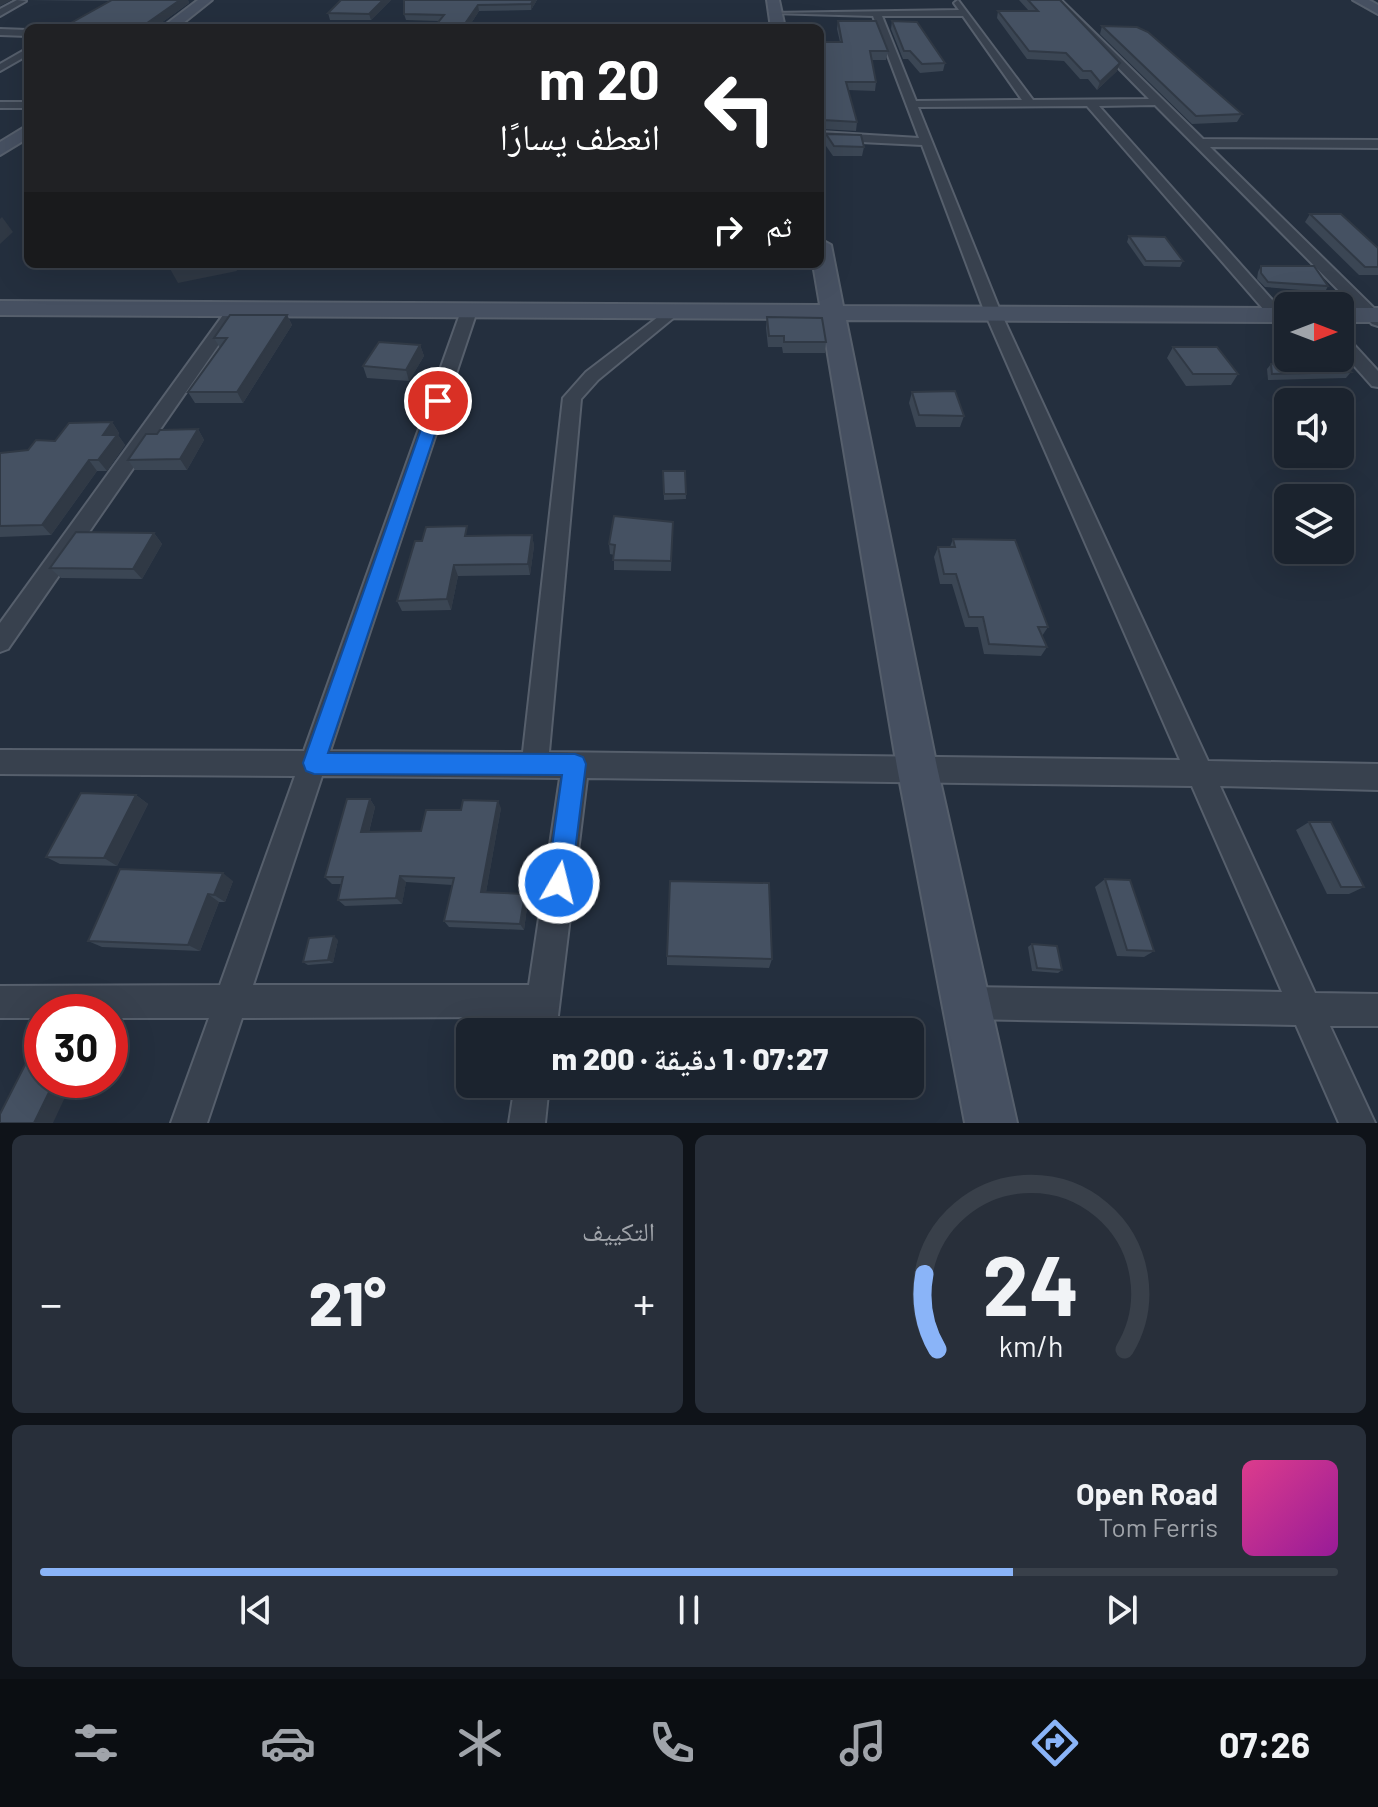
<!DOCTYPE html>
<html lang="ar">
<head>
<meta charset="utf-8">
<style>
	:root { --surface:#1b232e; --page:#282f3a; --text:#f1f3f6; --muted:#a0a4aa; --line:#39404a; --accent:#8ab4f8 }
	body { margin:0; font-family:Barlow,"Noto Naskh Arabic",sans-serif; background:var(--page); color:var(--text); direction:rtl; height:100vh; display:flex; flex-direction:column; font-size:30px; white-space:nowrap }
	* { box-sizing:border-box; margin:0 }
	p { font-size:26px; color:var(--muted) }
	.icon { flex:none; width:44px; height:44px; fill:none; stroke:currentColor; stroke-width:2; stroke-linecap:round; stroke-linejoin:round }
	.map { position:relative; height:1123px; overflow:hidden; direction:ltr }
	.side { display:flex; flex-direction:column; gap:12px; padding:12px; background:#0f1319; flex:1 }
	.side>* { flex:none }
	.top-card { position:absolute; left:24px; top:24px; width:800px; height:244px; border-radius:12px; box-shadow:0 8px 32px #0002,0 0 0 2px var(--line); direction:rtl; background:#202124; color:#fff; overflow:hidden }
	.needle { width:52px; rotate:90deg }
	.tools { position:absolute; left:1274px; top:292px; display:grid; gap:16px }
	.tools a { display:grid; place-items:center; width:80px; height:80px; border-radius:12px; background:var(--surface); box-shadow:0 8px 32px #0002,0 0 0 2px var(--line); font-size:40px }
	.speed { position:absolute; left:24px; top:994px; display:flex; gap:16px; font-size:40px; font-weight:700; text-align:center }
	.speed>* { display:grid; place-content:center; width:104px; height:104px; border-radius:50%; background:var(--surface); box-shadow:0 8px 32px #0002,0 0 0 2px var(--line); line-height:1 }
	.speed .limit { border:12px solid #d22; background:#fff; color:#111 }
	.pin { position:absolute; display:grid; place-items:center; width:68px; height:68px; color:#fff; margin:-34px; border:4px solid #fff; border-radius:50%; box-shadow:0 2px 8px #0007 }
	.me { position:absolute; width:88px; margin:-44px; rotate:8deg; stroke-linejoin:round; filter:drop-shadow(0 0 6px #0008) }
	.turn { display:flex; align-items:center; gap:28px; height:168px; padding:0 32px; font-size:36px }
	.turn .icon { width:104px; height:104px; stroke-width:2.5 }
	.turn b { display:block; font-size:56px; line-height:68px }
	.then { display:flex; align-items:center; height:76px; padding:0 32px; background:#0003; gap:16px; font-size:30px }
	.big { font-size:60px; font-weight:800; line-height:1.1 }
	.side .tile { flex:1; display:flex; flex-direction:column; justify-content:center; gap:12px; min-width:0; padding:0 28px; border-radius:12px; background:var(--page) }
	.side .dial { align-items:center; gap:0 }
	.dial svg { height:208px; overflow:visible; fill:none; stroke:var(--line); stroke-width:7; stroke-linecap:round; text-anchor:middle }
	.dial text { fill:var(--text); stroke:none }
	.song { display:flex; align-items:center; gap:24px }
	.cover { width:96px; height:96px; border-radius:12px; background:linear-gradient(135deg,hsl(330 70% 55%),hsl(300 70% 35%)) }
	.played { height:8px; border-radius:4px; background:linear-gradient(90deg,var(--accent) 75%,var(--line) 75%) }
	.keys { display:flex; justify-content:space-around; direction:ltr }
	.heat { display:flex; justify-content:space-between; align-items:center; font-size:44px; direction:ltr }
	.side .tiles { flex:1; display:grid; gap:12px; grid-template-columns:1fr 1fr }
	.tile:last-child { grid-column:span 2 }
	.trip { position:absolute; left:456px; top:1018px; width:468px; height:80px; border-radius:12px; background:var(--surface); box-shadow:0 8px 32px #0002,0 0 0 2px var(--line); font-weight:800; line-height:80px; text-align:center; direction:rtl }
	.dock { display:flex; height:128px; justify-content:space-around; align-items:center; background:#0b0e12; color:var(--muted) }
	.dock .icon { width:56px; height:56px }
	.dock .on { color:var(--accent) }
	.dock b { font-size:36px; color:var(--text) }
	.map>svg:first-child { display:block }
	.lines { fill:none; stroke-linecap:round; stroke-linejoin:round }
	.street-casing { stroke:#565f6c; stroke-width:4 }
	.secondary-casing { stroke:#565f6c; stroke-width:4 }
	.street { fill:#38414e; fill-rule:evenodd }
	.secondary { fill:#465061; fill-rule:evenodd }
	.wall { fill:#3b4654 }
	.shaded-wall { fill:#303945 }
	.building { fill:#455162; stroke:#303945; stroke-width:2 }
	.route { fill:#1a73e8; stroke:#114b97; stroke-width:2 }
</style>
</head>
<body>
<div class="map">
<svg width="1378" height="1123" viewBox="0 0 1378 1123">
	<rect width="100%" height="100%" fill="#242f3e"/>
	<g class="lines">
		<g class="street-casing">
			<g id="street">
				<path d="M 17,0 L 26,1 L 0,16 L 0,9 Z"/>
				<path d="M 958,0 L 1033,100 L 1149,99 L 1052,0 L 1061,0 L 1203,139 L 1378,140 L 1378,148 L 1210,147 L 1378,312 L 1378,326 L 1372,324 L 1155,105 L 1099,106 L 1283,312 L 1285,315 L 1277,320 L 1271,318 L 1087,106 L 918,107 L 1001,313 L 1208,761 L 1378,764 L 1378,790 L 1220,786 L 1315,993 L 1378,994 L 1378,1026 L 1330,1026 L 1375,1123 L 1339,1123 L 1296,1025 L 966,1019 L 954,1015 L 950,1003 L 954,991 L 966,987 L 1282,992 L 1192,786 L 587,778 L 556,1032 L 522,1032 L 525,1017 L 242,1018 L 207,1123 L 171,1123 L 209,1018 L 110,1018 L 110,1012 L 42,1012 L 42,1018 L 0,1018 L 0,986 L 220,985 L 295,776 L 0,774 L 0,750 L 304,751 L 461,311 L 469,306 L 477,311 L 330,751 L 523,752 L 563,398 L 586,372 L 671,307 L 679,312 L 677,315 L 598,380 L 581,399 L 549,752 L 1180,760 L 985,313 L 922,145 L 820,140 L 820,132 L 919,138 L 873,16 L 771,13 L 959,10 L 954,3 ZM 882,16 L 963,16 L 1022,100 L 916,101 ZM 322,776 L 560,778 L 529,985 L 253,985 Z"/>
				<path d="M 0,29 L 28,30 L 28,36 L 0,35 Z"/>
				<path d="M 28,48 L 28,55 L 0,71 L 0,64 Z"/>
				<rect x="0" y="102" width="28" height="6"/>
				<path d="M 232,309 L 240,314 L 8,649 L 0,652 L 0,623 L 226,311 Z"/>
				<path d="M 1340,335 L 1346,336 L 1378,371 L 1378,387 L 1372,386 L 1340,350 Z"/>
				<path d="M 515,1084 L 549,1084 L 545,1123 L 509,1123 Z"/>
			</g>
		</g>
		<g class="secondary-casing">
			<g id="secondary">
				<path d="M 198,0 L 212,0 L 177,28 L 161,28 Z"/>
				<path d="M 767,0 L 779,0 L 785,28 L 771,28 Z"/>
				<path d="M 1353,0 L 1369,0 L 1378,5 L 1378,14 Z"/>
				<path d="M 28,125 L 28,138 L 0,155 L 0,142 Z"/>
				<path d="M 820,239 L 831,245 L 843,306 L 1288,308 L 1288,322 L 846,320 L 937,767 L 1017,1123 L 965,1123 L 897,767 L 822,319 L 0,315 L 0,301 L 820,305 L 813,264 L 820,264 Z"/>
				<rect x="1340" y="308" width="38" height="14"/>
			</g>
		</g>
		<use href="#street" class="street"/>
		<use href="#secondary" class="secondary"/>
	</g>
	<g class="wall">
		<path d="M 27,0 L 188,0 L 189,3 L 154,28 L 62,28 L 110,1 Z"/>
		<path d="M 391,0 L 371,20 L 330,20 L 328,13 Z"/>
		<path d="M 404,0 L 537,0 L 531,10 L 479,11 L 468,28 L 437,28 L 436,25 L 439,21 L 406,20 L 404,14 Z"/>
		<path d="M 1019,0 L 1060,0 L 1117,71 L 1097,90 L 1088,79 L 1080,79 L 1064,61 L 1027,59 L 997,18 L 998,11 L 1029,11 Z"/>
		<path d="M 838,21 L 888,51 L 886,60 L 871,60 L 876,82 L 875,91 L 848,90 L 857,122 L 856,131 L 822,129 L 820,120 L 820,42 L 840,42 L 837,29 Z"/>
		<path d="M 892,21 L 945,63 L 943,71 L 920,73 L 908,59 L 903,59 L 891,29 Z"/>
		<path d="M 1102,26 L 1242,114 L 1237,122 L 1192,124 L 1100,34 Z"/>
		<path d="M 826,134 L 864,147 L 862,156 L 833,156 L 824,143 Z"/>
		<path d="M 1310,214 L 1378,248 L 1378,275 L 1359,275 L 1305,222 Z"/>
		<path d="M 1129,236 L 1183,261 L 1180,267 L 1144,266 L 1127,242 Z"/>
		<path d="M 706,264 L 745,264 L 744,268 L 706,268 Z"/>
		<path d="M 1261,266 L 1328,286 L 1325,292 L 1265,287 L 1257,279 L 1258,272 Z"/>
		<path d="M 287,315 L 292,325 L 243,403 L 195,403 L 188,392 L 220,348 L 214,338 Z"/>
		<path d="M 767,317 L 826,342 L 825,353 L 783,353 L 782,347 L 768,347 L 766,328 Z"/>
		<path d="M 420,345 L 424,356 L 409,381 L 367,378 L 363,366 Z"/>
		<path d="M 1173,347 L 1238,374 L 1231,385 L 1186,386 L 1167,358 Z"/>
		<path d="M 1271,364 L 1351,372 L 1346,378 L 1268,380 L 1267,369 Z"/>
		<path d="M 912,392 L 964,416 L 960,427 L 916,427 L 909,403 Z"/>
		<path d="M 112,422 L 119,433 L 118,435 L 125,445 L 107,471 L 97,471 L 51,535 L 0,537 L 0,453 L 28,450 Z"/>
		<path d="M 198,429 L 204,440 L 187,470 L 135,470 L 128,460 Z"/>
		<path d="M 663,471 L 685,471 L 686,499 L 664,500 Z"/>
		<path d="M 673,522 L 671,571 L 614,570 L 614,555 L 610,554 L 609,544 Z"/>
		<path d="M 154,533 L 162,544 L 142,579 L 61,578 L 50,568 Z"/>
		<path d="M 532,535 L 534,546 L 530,575 L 458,576 L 451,610 L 402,611 L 397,601 L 470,536 Z"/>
		<path d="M 953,539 L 1048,627 L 1042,636 L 1047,647 L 1041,656 L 984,654 L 978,627 L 965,627 L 952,584 L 940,584 L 934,557 L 938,547 L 950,547 Z"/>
		<path d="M 136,795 L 148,804 L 117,866 L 60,864 L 46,857 Z"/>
		<path d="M 370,799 L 375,807 L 369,832 L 421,831 L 461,810 L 501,808 L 486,892 L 528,900 L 524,930 L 449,927 L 444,921 L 452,885 L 406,882 L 402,904 L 345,906 L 338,900 L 342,884 L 332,884 L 325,877 Z"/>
		<path d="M 1309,822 L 1364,887 L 1349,894 L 1327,894 L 1296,830 Z"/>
		<path d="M 1105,879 L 1154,951 L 1144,957 L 1117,956 L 1095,887 Z"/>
		<path d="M 233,881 L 225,902 L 219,902 L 200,951 L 102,947 L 88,941 Z"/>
		<path d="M 338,940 L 333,963 L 308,965 L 303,962 Z"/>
		<path d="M 1032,944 L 1062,970 L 1058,973 L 1032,971 L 1028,947 Z"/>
		<path d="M 667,956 L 772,959 L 769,968 L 667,965 Z"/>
	</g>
	<g class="shaded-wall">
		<path d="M 0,0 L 12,0 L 0,6 Z"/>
		<path d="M 180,0 L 188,0 L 189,3 L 154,28 L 140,28 Z"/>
		<path d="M 383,0 L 391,0 L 371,20 L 369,14 Z"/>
		<path d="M 533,0 L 537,0 L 531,10 L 531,4 Z"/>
		<path d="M 478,5 L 479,11 L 468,28 L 465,28 L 464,25 Z"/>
		<path d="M 1120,63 L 1117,71 L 1097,90 L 1100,82 Z"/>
		<path d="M 2,217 L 13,232 L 0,244 L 0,219 Z"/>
		<path d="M 182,264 L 235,264 L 237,271 L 178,283 L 169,267 Z"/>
		<path d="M 287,315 L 292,325 L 243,403 L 237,392 Z"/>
		<path d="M 420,345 L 424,356 L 409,381 L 406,370 Z"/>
		<path d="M 112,422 L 119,433 L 118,435 L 125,445 L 107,471 L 98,460 L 103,435 Z"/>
		<path d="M 198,429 L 204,440 L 187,470 L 180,459 Z"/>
		<path d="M 89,460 L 97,471 L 51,535 L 42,525 Z"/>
		<path d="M 154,533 L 162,544 L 142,579 L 133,569 Z"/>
		<path d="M 532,535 L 534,546 L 530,575 L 528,564 Z"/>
		<path d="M 454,565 L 458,576 L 451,610 L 447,599 Z"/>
		<path d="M 136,795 L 148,804 L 117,866 L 104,858 Z"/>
		<path d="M 370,799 L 375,807 L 367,839 L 361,832 Z"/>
		<path d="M 498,801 L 501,808 L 485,898 L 481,892 Z"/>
		<path d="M 223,873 L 233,881 L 225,902 L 214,895 Z"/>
		<path d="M 400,876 L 406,882 L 402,904 L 396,898 Z"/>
		<path d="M 208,894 L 219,902 L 200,951 L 188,945 Z"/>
		<path d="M 525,894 L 528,900 L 524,930 L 520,924 Z"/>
		<path d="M 334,936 L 338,940 L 333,963 L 328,960 Z"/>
		<path d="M 55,1080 L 73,1080 L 53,1123 L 34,1123 Z"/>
	</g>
	<g class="building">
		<path d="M 112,0 L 180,0 L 140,28 L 62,28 Z"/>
		<path d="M 341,0 L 383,0 L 369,14 L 328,13 Z"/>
		<path d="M 404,0 L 533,0 L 531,4 L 478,5 L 464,25 L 436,25 L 444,15 L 404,14 Z"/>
		<path d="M 1028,0 L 1060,0 L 1120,63 L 1100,82 L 1091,71 L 1083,71 L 1066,53 L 1029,51 L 998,11 L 1038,11 Z"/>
		<path d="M 838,21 L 876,21 L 888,51 L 870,51 L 876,82 L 846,82 L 857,122 L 823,120 L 820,105 L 820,42 L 842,42 Z"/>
		<path d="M 892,21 L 917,22 L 945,63 L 922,64 L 910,51 L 904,51 Z"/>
		<path d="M 1102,26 L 1137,27 L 1148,32 L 1242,114 L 1196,116 Z"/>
		<path d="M 826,134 L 861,135 L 864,147 L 834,146 Z"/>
		<path d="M 1310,214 L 1341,214 L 1378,248 L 1378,267 L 1365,267 Z"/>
		<path d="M 1129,236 L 1165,237 L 1183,261 L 1146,261 Z"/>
		<path d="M 1261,266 L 1314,266 L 1328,286 L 1268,282 L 1261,273 Z"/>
		<path d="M 230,315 L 287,315 L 237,392 L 188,392 L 227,338 L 214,338 Z"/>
		<path d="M 767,317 L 822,318 L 826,342 L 784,342 L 784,336 L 769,336 Z"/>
		<path d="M 379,342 L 420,345 L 406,370 L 363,366 Z"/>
		<path d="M 1173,347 L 1217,347 L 1238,374 L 1193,374 Z"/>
		<path d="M 1298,358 L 1331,358 L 1351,372 L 1272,374 L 1271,364 Z"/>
		<path d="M 955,391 L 964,416 L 919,415 L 912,392 Z"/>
		<path d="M 112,422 L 103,435 L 117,435 L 98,460 L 89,460 L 42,525 L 0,526 L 0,453 L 28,450 L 36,440 L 55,441 L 69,423 Z"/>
		<path d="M 198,429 L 180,459 L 128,460 L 146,434 L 157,434 L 160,430 Z"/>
		<path d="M 663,471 L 685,471 L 686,494 L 664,494 Z"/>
		<path d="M 614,516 L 673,522 L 671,561 L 613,560 L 615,545 L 609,544 Z"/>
		<path d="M 467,526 L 465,536 L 532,535 L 528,564 L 454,565 L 447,599 L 397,601 L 415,541 L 422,541 L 426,527 Z"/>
		<path d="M 76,532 L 154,533 L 133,569 L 50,568 Z"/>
		<path d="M 953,539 L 1015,540 L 1048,627 L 1038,627 L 1047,647 L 989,644 L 983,617 L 969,617 L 956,574 L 944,574 L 938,547 L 955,547 Z"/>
		<path d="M 81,793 L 136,795 L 104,858 L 46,857 Z"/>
		<path d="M 347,799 L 370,799 L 361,832 L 421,831 L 426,810 L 461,810 L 463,800 L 498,801 L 481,892 L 525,894 L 520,924 L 444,921 L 454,878 L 400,876 L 396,898 L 338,900 L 343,877 L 325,877 Z"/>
		<path d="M 1309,822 L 1331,822 L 1364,887 L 1341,887 Z"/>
		<path d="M 120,869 L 223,873 L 214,895 L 208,894 L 188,945 L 88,941 Z"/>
		<path d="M 1105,879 L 1130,880 L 1154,951 L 1127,950 Z"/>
		<path d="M 670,881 L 769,883 L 772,959 L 667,956 Z"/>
		<path d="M 334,936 L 328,960 L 303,962 L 309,938 Z"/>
		<path d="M 1032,944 L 1057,946 L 1062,970 L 1037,968 Z"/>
		<path d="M 28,1059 L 42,1060 L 42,1080 L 55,1080 L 34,1123 L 0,1123 L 0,1114 Z"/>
	</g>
	<path class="route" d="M 438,396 L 446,401 L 328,753 L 575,754 L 583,757 L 586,764 L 571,883 L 568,891 L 559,895 L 550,891 L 547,883 L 562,775 L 314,774 L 306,771 L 303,763 L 431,401 Z"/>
</svg>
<div class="tools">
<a><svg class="needle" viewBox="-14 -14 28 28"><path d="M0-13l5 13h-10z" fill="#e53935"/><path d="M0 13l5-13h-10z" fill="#a0a4aa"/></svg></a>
<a><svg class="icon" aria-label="sound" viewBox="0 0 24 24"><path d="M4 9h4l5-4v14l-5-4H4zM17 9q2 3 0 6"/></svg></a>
<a><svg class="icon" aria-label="layers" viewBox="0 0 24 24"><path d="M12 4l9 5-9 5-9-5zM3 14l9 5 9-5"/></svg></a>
</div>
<div class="speed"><div class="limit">30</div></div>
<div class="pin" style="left:438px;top:401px;background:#d93025"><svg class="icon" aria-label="arrive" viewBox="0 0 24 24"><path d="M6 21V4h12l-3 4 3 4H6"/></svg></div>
<svg class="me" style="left:559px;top:883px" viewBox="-20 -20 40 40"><circle r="17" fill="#1a73e8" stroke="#fff" stroke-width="3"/><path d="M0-11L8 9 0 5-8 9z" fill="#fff"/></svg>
<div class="trip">07:27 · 1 دقيقة · 200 m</div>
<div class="top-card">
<div class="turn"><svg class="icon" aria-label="left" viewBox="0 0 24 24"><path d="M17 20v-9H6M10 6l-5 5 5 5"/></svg><div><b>20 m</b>انعطف يسارًا</div></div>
<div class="then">ثم<svg class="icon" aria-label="right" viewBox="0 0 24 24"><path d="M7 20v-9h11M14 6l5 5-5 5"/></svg></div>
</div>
</div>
<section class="side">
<div class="tiles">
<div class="tile dial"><svg viewBox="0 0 100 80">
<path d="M14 69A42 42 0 1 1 86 69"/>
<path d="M14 69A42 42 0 0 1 9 40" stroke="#8ab4f8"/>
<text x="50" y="56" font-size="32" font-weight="700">24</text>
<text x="50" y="72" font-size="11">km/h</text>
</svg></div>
<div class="tile"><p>التكييف</p>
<div class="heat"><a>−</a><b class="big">21°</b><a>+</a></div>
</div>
<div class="tile">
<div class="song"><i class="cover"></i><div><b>Open Road</b><p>Tom Ferris</p></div></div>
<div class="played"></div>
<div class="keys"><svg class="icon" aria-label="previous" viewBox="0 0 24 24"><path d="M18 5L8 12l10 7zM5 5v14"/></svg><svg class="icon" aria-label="pause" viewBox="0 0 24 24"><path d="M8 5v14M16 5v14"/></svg><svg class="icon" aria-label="next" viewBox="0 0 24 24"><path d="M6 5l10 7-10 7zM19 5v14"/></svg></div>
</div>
</div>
</section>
<nav class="dock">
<b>07:26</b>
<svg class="icon on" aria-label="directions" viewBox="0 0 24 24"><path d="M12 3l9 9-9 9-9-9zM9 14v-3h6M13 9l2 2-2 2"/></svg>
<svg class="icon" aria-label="music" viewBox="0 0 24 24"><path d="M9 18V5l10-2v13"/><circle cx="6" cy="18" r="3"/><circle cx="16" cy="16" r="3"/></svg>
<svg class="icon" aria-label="phone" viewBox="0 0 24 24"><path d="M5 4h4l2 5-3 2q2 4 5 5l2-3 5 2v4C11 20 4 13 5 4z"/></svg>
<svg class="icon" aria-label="climate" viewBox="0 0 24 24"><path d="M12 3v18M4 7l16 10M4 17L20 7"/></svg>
<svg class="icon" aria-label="car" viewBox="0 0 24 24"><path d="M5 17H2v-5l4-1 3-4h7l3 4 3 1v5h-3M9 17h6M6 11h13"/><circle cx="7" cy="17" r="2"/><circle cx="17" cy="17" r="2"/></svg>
<svg class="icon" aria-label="filters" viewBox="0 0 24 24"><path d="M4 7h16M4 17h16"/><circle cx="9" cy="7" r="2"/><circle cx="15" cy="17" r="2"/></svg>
</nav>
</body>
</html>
